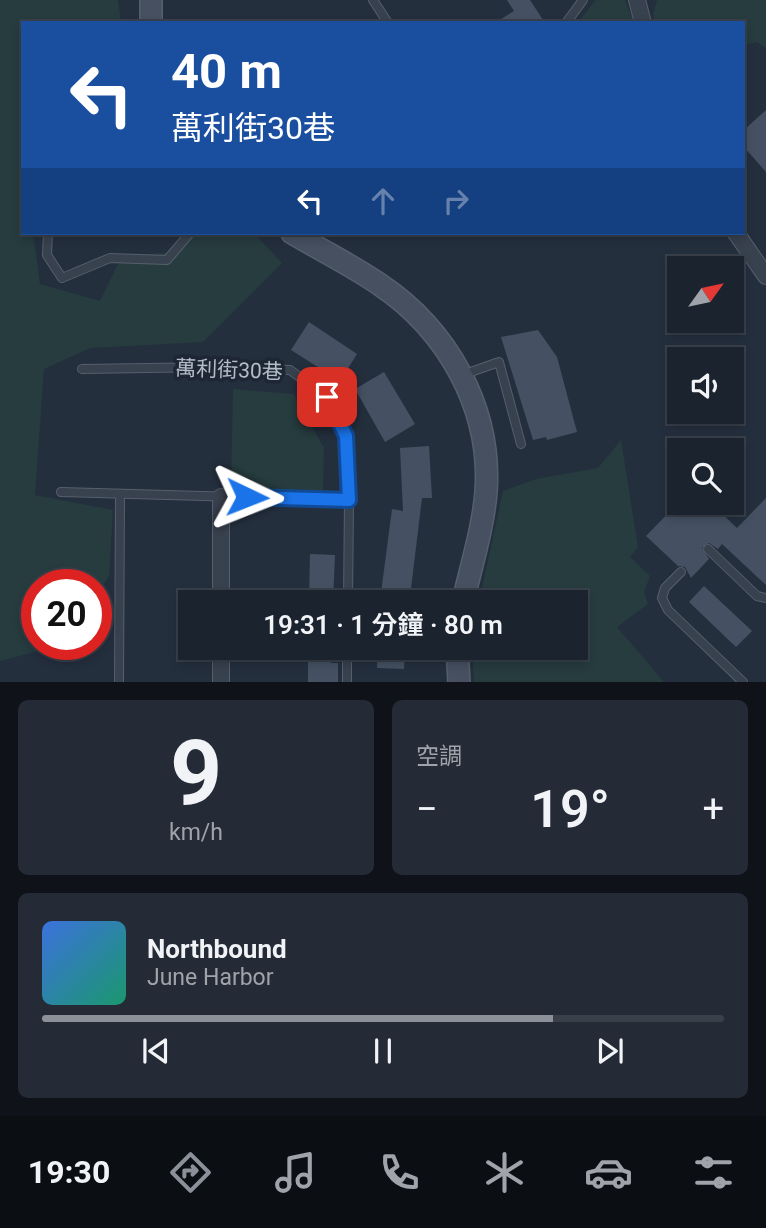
<!DOCTYPE html>
<html lang="zh-TW">
<head>
<meta charset="utf-8">
<style>
	:root { --surface:#1b232e; --page:#242b36; --text:#f1f3f6; --muted:#a0a4aa; --line:#39404a; --accent:#8c9099 }
	body { margin:0; font-family:Roboto,"Noto Sans TC",sans-serif; background:var(--page); color:var(--text); height:100vh; display:flex; flex-direction:column; font-size:26px; white-space:nowrap }
	* { box-sizing:border-box; margin:0 }
	p { font-size:23px; color:var(--muted) }
	.icon { flex:none; width:38px; height:38px; fill:none; stroke:currentColor; stroke-width:2; stroke-linecap:round; stroke-linejoin:round }
	.map { position:relative; height:682px; overflow:hidden }
	.details { display:flex; flex-direction:column; gap:18px; padding:18px; background:#0f1319; flex:1 }
	.details>* { flex:none }
	.top-card { position:absolute; left:21px; top:21px; width:724px; height:214px; border-radius:0px; box-shadow:0 4px 10px #0003,0 0 0 2px var(--line); background:#1a4fa0; color:#fff; overflow:hidden }
	.needle { width:46px; rotate:57deg }
	.fabs { position:absolute; left:667px; top:256px; display:grid; gap:14px }
	.fabs a { display:grid; place-items:center; width:77px; height:77px; border-radius:0px; background:var(--surface); box-shadow:0 4px 10px #0003,0 0 0 2px var(--line); font-size:35px }
	.speed { position:absolute; left:21px; top:569px; display:flex; gap:14px; font-size:35px; font-weight:700; text-align:center }
	.speed>* { display:grid; place-content:center; width:91px; height:91px; border-radius:50%; background:var(--surface); box-shadow:0 4px 10px #0003,0 0 0 2px var(--line); line-height:1 }
	.speed .limit { border:10px solid #d22; background:#fff; color:#111 }
	.pin { position:absolute; display:grid; place-items:center; width:60px; height:60px; color:#fff; margin:-30px; border-radius:14px; box-shadow:0 4px 10px #0006 }
	.me { position:absolute; width:77px; margin:-38px; rotate:92deg; stroke-linejoin:round; filter:drop-shadow(0 0 5px #0008) }
	.turn { display:flex; align-items:center; gap:24px; height:147px; padding:0 35px; font-size:32px }
	.turn .icon { width:91px; height:91px; stroke-width:2.5 }
	.turn b { display:block; font-size:49px; line-height:60px }
	.lanes { display:flex; align-items:center; height:66px; padding:0 35px; background:#0003; justify-content:center; gap:35px; direction:ltr }
	.lanes .off { opacity:.35 }
	.big { font-size:52px; font-weight:600; line-height:1.1 }
	.details .widget { flex:1; display:flex; flex-direction:column; justify-content:center; gap:10px; min-width:0; padding:0 24px; border-radius:10px; background:var(--page) }
	.details .dial { align-items:center; gap:0 }
	.dial b { font-size:91px; line-height:1 }
	.song { display:flex; align-items:center; gap:21px }
	.cover { width:84px; height:84px; border-radius:10px; background:linear-gradient(135deg,hsl(220 70% 55%),hsl(160 70% 35%)) }
	.played { height:7px; border-radius:4px; background:linear-gradient(90deg,var(--accent) 75%,var(--line) 75%) }
	.keys { display:flex; justify-content:space-around; direction:ltr }
	.heat { display:flex; justify-content:space-between; align-items:center; font-size:38px; direction:ltr }
	.details .tiles { flex:1; display:grid; gap:18px; grid-template-columns:1fr 1fr }
	.widget:last-child { grid-column:span 2 }
	.trip { position:absolute; left:178px; top:590px; width:410px; height:70px; border-radius:0px; background:var(--surface); box-shadow:0 4px 10px #0003,0 0 0 2px var(--line); font-weight:600; line-height:70px; text-align:center }
	.tab-bar { display:flex; height:112px; justify-content:space-around; align-items:center; background:#0b0e12; color:var(--muted) }
	.tab-bar .icon { width:49px; height:49px }
	.tab-bar .current { color:var(--accent) }
	.tab-bar b { font-size:32px; color:var(--text) }
	.map>svg:first-child { display:block }
	.green { fill:#263c3f }
	.building { fill:#455162 }
	.lines { fill:none; stroke-linecap:round; stroke-linejoin:round }
	.lane-casing { stroke:#565f6c; stroke-width:10 }
	.street-casing { stroke:#565f6c; stroke-width:18 }
	.secondary-casing { stroke:#565f6c; stroke-width:24 }
	.lane { stroke:#38414e; stroke-width:8 }
	.street { stroke:#38414e; stroke-width:16 }
	.secondary { stroke:#465061; stroke-width:21 }
	.route-casing { stroke:#114b97; stroke-width:18 }
	.route { stroke:#1a73e8; stroke-width:12 }
	.labels { text-anchor:middle; dominant-baseline:central; stroke-width:7; stroke-linejoin:round; paint-order:stroke }
	.street-label { font-size:21px; fill:#b4bcc9; stroke:#1d2633 }
</style>
</head>
<body>
<div class="map">
<svg width="766" height="682" viewBox="0 0 766 682">
	<rect width="100%" height="100%" fill="#242f3e"/>
	<g class="green">
		<path d="M 0,0 L 118,0 L 121,23 L 23,23 L 23,233 L 33,233 L 40,284 L 100,301 L 122,256 L 171,252 L 190,233 L 254,233 L 282,263 L 203,342 L 90,348 L 44,369 L 35,495 L 113,510 L 109,576 L 96,596 L 96,584 L 37,584 L 37,644 L 66,644 L 0,661 Z"/>
		<path d="M 596,0 L 625,0 L 634,23 L 577,23 Z"/>
		<path d="M 657,0 L 766,0 L 766,48 L 757,42 L 744,45 L 744,23 L 656,23 L 653,14 Z"/>
		<path d="M 233,389 L 294,394 L 324,448 L 323,491 L 231,490 Z"/>
		<path d="M 621,440 L 638,547 L 630,557 L 650,576 L 644,592 L 648,604 L 617,627 L 664,682 L 474,682 L 472,648 L 576,648 L 576,602 L 479,602 L 503,491 L 536,479 L 598,468 Z"/>
	</g>
	<g class="building">
		<path d="M 507,0 L 530,0 L 545,23 L 495,23 L 514,11 Z"/>
		<path d="M 766,110 L 766,172 L 744,147 L 744,130 Z"/>
		<path d="M 309,322 L 357,354 L 340,381 L 291,350 Z"/>
		<path d="M 538,330 L 557,357 L 577,432 L 547,440 L 546,437 L 533,440 L 501,337 Z"/>
		<path d="M 384,372 L 415,424 L 385,442 L 355,389 Z"/>
		<path d="M 429,446 L 432,498 L 422,498 L 410,597 L 381,593 L 392,509 L 403,511 L 400,448 Z"/>
		<path d="M 766,498 L 766,585 L 722,544 L 718,549 L 709,543 L 702,548 L 709,559 L 691,578 L 685,567 L 678,566 L 646,536 L 679,502 L 710,502 L 737,528 Z"/>
		<path d="M 310,554 L 335,555 L 333,602 L 309,602 Z"/>
		<path d="M 704,586 L 752,631 L 736,647 L 689,602 Z"/>
		<path d="M 308,648 L 332,648 L 331,663 L 338,663 L 338,682 L 308,682 Z"/>
		<path d="M 378,648 L 405,648 L 404,669 L 377,668 Z"/>
	</g>
	<g class="lines">
		<g class="lane-casing">
			<g id="lane">
				<path d="M 373,0 L 388,23"/>
				<path d="M 566,23 L 583,0"/>
				<path d="M 48,233 L 47,255 L 62,278 L 110,258 L 167,260 L 190,233"/>
				<path d="M 82,369 L 213,367 L 290,370 L 327,397 L 346,436 L 349,500 L 348,602"/>
				<path d="M 462,375 L 499,362 L 521,444"/>
				<path d="M 61,492 L 349,500"/>
				<path d="M 708,549 L 757,596 L 766,598"/>
				<path d="M 681,572 L 665,588 L 662,598 L 668,610 L 743,682"/>
				<path d="M 347,648 L 347,682"/>
				<path d="M 119,682 L 120,494"/>
			</g>
		</g>
		<g class="street-casing">
			<g id="street">
				<path d="M 637,0 L 643,23"/>
				<path d="M 736,233 L 766,276"/>
				<path d="M 221,497 L 221,602"/>
				<path d="M 221,648 L 221,682"/>
			</g>
		</g>
		<g class="secondary-casing">
			<g id="secondary">
				<path d="M 151,0 L 151,23"/>
				<path d="M 292,233 C 321,250 351,265 379,284 C 448,330 492,409 486,492 C 483,529 471,566 463,602"/>
				<path d="M 457,648 L 459,682"/>
			</g>
		</g>
		<use href="#lane" class="lane"/>
		<use href="#street" class="street"/>
		<use href="#secondary" class="secondary"/>
	</g>
	<g class="lines">
		<g class="route-casing">
			<path id="route" d="M 247,497 L 349,500 L 346,436 L 327,397"/>
		</g>
		<use href="#route" class="route"/>
	</g>
	<g class="labels">
		<g class="street-label">
			<text transform="translate(229 370) rotate(2)">萬利街30巷</text>
		</g>
	</g>
</svg>
<div class="fabs">
<a><svg class="needle" viewBox="-14 -14 28 28"><path d="M0-13l5 13h-10z" fill="#e53935"/><path d="M0 13l5-13h-10z" fill="#a0a4aa"/></svg></a>
<a><svg class="icon" aria-label="sound" viewBox="0 0 24 24"><path d="M4 9h4l5-4v14l-5-4H4zM17 9q2 3 0 6"/></svg></a>
<a><svg class="icon" aria-label="search" viewBox="0 0 24 24"><circle cx="10" cy="10" r="6"/><path d="M15 15l6 6"/></svg></a>
</div>
<div class="speed"><div class="limit">20</div></div>
<div class="pin" style="left:327px;top:397px;background:#d93025"><svg class="icon" aria-label="arrive" viewBox="0 0 24 24"><path d="M6 21V4h12l-3 4 3 4H6"/></svg></div>
<svg class="me" style="left:247px;top:497px" viewBox="-20 -20 40 40"><path d="M0-17L14 15 0 8-14 15z" fill="#1a73e8" stroke="#fff" stroke-width="4"/></svg>
<div class="trip">19:31 · 1 分鐘 · 80 m</div>
<div class="top-card">
<div class="turn"><svg class="icon" aria-label="left" viewBox="0 0 24 24"><path d="M17 20v-9H6M10 6l-5 5 5 5"/></svg><div><b>40 m</b>萬利街30巷</div></div>
<div class="lanes"><svg class="icon" aria-label="left" viewBox="0 0 24 24"><path d="M17 20v-9H6M10 6l-5 5 5 5"/></svg><svg class="icon off" aria-label="ahead" viewBox="0 0 24 24"><path d="M12 20V5M6 11l6-6 6 6"/></svg><svg class="icon off" aria-label="right" viewBox="0 0 24 24"><path d="M7 20v-9h11M14 6l5 5-5 5"/></svg></div>
</div>
</div>
<section class="details">
<div class="tiles">
<div class="widget dial"><b>9</b><p>km/h</p></div>
<div class="widget"><p>空調</p>
<div class="heat"><a>−</a><b class="big">19°</b><a>+</a></div>
</div>
<div class="widget">
<div class="song"><i class="cover"></i><div><b>Northbound</b><p>June Harbor</p></div></div>
<div class="played"></div>
<div class="keys"><svg class="icon" aria-label="previous" viewBox="0 0 24 24"><path d="M18 5L8 12l10 7zM5 5v14"/></svg><svg class="icon" aria-label="pause" viewBox="0 0 24 24"><path d="M8 5v14M16 5v14"/></svg><svg class="icon" aria-label="next" viewBox="0 0 24 24"><path d="M6 5l10 7-10 7zM19 5v14"/></svg></div>
</div>
</div>
</section>
<nav class="tab-bar">
<b>19:30</b>
<svg class="icon current" aria-label="directions" viewBox="0 0 24 24"><path d="M12 3l9 9-9 9-9-9zM9 14v-3h6M13 9l2 2-2 2"/></svg>
<svg class="icon" aria-label="music" viewBox="0 0 24 24"><path d="M9 18V5l10-2v13"/><circle cx="6" cy="18" r="3"/><circle cx="16" cy="16" r="3"/></svg>
<svg class="icon" aria-label="phone" viewBox="0 0 24 24"><path d="M5 4h4l2 5-3 2q2 4 5 5l2-3 5 2v4C11 20 4 13 5 4z"/></svg>
<svg class="icon" aria-label="climate" viewBox="0 0 24 24"><path d="M12 3v18M4 7l16 10M4 17L20 7"/></svg>
<svg class="icon" aria-label="car" viewBox="0 0 24 24"><path d="M5 17H2v-5l4-1 3-4h7l3 4 3 1v5h-3M9 17h6M6 11h13"/><circle cx="7" cy="17" r="2"/><circle cx="17" cy="17" r="2"/></svg>
<svg class="icon" aria-label="filters" viewBox="0 0 24 24"><path d="M4 7h16M4 17h16"/><circle cx="9" cy="7" r="2"/><circle cx="15" cy="17" r="2"/></svg>
</nav>
</body>
</html>
